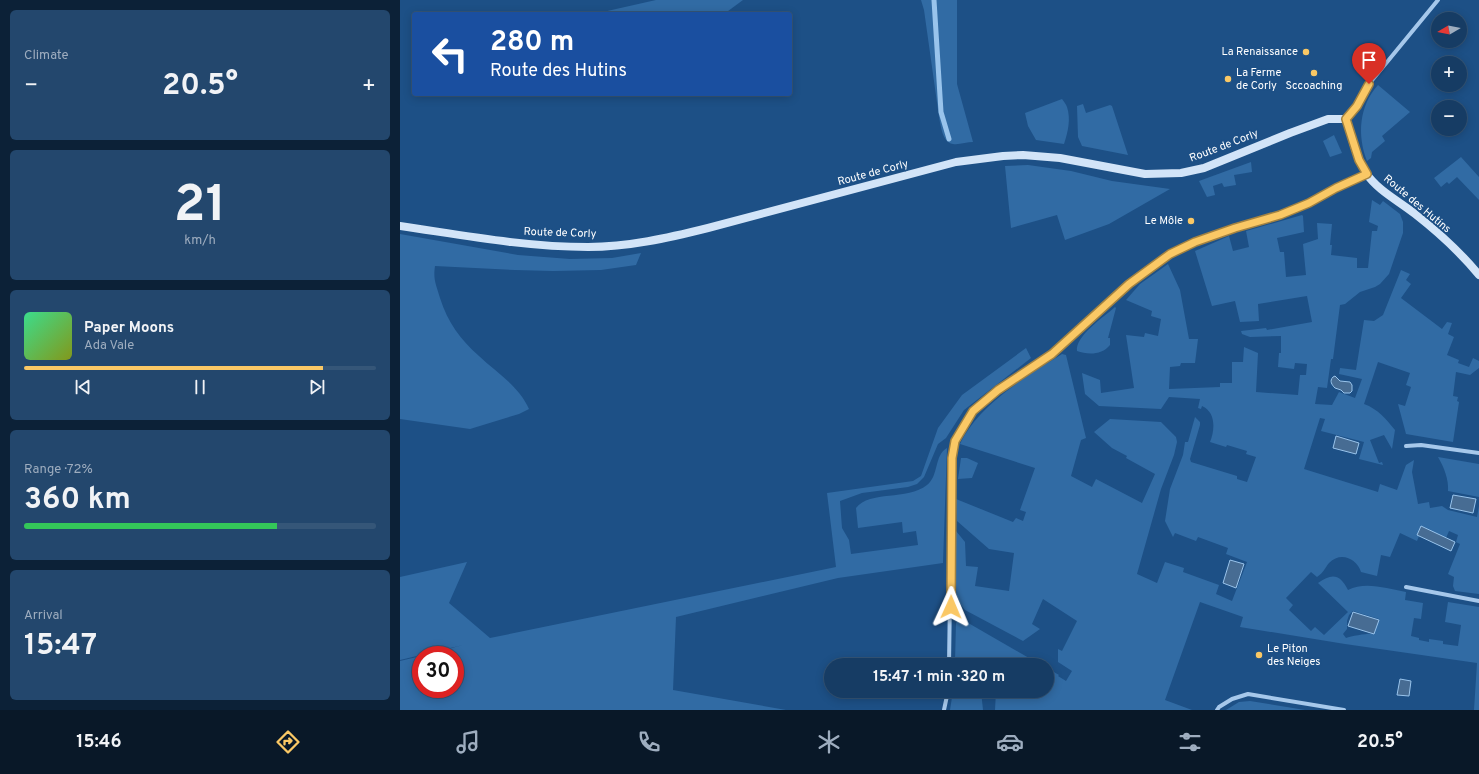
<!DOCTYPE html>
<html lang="en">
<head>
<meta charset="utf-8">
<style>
	:root { --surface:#163c64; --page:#23476d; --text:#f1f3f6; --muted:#9eadbf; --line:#355678; --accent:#fac865 }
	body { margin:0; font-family:Overpass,sans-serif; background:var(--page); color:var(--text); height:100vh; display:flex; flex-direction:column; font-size:15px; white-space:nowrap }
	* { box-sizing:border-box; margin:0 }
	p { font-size:13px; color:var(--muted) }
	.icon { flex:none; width:22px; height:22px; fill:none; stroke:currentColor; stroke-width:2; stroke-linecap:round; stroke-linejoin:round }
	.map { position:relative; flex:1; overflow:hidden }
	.drawer { display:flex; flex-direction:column; gap:10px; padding:10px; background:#0c2137; width:400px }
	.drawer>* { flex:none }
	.banner { position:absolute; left:12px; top:12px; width:380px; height:84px; border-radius:4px; box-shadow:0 2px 10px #0003,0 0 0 1px var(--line); background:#1a4fa0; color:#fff; overflow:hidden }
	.needle { width:26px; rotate:260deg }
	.fabs { position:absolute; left:1031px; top:12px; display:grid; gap:8px }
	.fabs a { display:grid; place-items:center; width:36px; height:36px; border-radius:50%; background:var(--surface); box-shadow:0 2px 10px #0003,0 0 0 1px var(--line); font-size:20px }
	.speed { position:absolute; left:12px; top:646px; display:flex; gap:8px; font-size:20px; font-weight:700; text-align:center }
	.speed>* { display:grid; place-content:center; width:52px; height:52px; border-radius:50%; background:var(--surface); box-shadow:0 2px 10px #0003,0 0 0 1px var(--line); line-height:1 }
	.speed .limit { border:6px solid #d22; background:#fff; color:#111 }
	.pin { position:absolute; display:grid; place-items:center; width:34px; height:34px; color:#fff; margin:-41px -17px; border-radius:50% 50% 50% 0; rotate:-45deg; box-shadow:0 0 4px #0007 }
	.pin .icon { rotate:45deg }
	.me { position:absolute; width:44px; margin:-22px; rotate:1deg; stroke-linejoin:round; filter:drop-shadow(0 0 3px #0008) }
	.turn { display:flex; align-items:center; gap:14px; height:84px; padding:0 12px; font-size:18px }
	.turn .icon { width:52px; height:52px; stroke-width:2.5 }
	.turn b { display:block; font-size:28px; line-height:34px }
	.big { font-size:30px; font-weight:700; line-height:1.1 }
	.drawer .tile { flex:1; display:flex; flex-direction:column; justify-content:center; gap:6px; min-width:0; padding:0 14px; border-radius:6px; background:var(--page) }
	.drawer .dial { align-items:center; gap:0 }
	.dial b { font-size:52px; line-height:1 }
	.song { display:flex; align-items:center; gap:12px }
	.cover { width:48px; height:48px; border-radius:6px; background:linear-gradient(135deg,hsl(150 70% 55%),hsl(70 70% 35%)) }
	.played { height:4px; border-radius:2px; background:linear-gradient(90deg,var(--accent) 85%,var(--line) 85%) }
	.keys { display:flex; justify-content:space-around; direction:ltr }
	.heat { display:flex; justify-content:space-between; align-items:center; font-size:22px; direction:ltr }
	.charge { height:6px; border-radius:3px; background:linear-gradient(90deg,#34c759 72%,var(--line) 0) }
	.trip { position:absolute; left:424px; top:658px; width:230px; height:40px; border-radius:20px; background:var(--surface); box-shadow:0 2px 10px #0003,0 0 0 1px var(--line); font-weight:700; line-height:40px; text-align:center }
	.menu { display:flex; height:64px; justify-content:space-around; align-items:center; background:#091828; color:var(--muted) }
	.menu .icon { width:28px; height:28px }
	.menu .selected { color:var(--accent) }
	.menu b { font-size:18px; color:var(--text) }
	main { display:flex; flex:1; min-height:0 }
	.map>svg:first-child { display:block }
	.green { fill:#316ba4; fill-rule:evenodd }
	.water { fill:#476c93; stroke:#99c4ec }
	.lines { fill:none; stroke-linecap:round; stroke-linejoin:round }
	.stream { stroke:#99c4ec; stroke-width:5 }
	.street { stroke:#a6c8eb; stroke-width:4 }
	.secondary { stroke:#d2e4f8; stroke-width:8 }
	.route-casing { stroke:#a28242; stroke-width:10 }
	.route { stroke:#fac865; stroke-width:7 }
	.poi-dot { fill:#fac865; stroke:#1d5086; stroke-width:1.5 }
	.labels { text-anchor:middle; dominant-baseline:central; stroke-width:3.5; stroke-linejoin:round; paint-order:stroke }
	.poi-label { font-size:11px; fill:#fff; stroke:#1d5086; text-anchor:end }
	.street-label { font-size:11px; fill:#fff; stroke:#1d5086 }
</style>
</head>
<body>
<main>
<section class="drawer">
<div class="tile"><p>Climate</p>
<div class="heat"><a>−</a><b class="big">20.5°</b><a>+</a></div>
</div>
<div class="tile dial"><b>21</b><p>km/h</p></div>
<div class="tile">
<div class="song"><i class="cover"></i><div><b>Paper Moons</b><p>Ada Vale</p></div></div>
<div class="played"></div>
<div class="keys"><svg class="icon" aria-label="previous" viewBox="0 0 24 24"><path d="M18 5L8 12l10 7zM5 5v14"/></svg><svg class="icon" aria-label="pause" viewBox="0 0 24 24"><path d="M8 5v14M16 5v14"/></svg><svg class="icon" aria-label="next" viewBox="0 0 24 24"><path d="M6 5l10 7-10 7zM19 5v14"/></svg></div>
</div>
<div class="tile"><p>Range · 72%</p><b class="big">360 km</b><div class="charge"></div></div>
<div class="tile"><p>Arrival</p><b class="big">15:47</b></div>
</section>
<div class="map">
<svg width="1079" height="710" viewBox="0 0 1079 710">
	<rect width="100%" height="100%" fill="#1d5086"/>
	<g class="green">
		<path d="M 256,0 L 343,0 L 324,14 L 194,14 Z"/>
		<path d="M 521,0 L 557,0 L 557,84 L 573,142 C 567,142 559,145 553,144 C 542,142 541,126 539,117 L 524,10 Z"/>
		<path d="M 978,85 L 1010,112 L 982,136 L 985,141 L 972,152 L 971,158 L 967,161 C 957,135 959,106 978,85 Z"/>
		<path d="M 662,99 C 664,102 666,104 667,107 C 671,119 668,132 664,144 L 636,140 L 628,126 L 625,113 Z"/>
		<path d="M 683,104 L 686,113 L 710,105 L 712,106 L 728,155 L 682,146 L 678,137 L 677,106 Z"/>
		<path d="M 934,135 L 942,153 L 930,157 L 923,141 Z"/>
		<path d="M 1061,157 L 1079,177 L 1079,200 L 1057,177 L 1049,184 L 1047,182 L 1041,187 L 1034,178 Z"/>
		<path d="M 851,162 L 852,172 L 834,175 L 836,185 L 824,187 L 822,183 L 813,186 L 815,195 L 807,197 L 799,181 Z"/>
		<path d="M 628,165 L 671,171 L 712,181 L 770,189 L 709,224 L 665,240 L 657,215 L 611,228 L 605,166 Z"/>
		<path d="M 972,200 L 980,205 L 983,201 L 1000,214 L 1003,222 L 1003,233 L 989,274 L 980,284 L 975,287 L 960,292 L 945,304 L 940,305 L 933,359 L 931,359 L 927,388 L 918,387 L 915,404 L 932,405 L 939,392 L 955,398 L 962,379 L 939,374 L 940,368 L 956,370 L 964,320 L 974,321 L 983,315 L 1001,270 L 1010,274 L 1006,280 L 1011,284 L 1001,298 L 1042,329 L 1047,322 L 1052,323 L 1048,334 L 1054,337 L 1047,355 L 1059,360 L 1058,363 L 1069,367 L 1073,358 L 1079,361 L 1079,368 L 1070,375 L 1056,372 L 1053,396 L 1058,397 L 1057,401 L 1059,402 L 1053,442 L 1006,434 L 998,404 L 1005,406 L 1011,387 L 1006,385 L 1010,373 L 978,362 L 964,404 C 978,409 986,419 995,430 L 992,449 L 984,435 L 970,440 L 979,463 L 982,462 L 983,465 L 959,459 L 964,442 L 921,431 L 925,419 L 920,418 L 904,469 L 978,492 L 980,484 L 997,490 L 1006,465 L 1014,460 L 1012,472 L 1018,504 L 1029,502 L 1030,508 L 1042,506 L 1048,510 L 1077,517 L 1079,506 L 1079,594 L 1055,591 L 1053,586 L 1054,577 L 1048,574 L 1060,544 L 1056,542 L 1058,535 L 1049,531 L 1046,538 L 1021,526 L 1017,535 L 1019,536 L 1017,541 L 1000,533 L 990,557 L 981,555 L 977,576 L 961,572 C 957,559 941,551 929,563 C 924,569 925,571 917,577 L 911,572 L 886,598 L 893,605 L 889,610 L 911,631 L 915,627 L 924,635 L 948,612 L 918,583 C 932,573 940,574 948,590 C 966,581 987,589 1006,592 L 1005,600 L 1023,603 L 1021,619 L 1014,618 L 1011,636 L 1019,638 L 1019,640 L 1029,642 L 1029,639 L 1043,641 L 1043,644 L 1058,646 L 1061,625 L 1045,622 L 1048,602 L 1079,607 L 1079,710 L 1074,710 L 1077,663 L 945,644 L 840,627 L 843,617 L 800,602 L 765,700 L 792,710 L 595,710 L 596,691 L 647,691 L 647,668 L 659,675 L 658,676 L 666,681 L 672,671 L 658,662 L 658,649 L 662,651 L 677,621 L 643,599 L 632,624 L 640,629 L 623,641 L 565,610 L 560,604 L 555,588 L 556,531 L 565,542 L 566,566 L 578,567 L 575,586 L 609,591 L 614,553 L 589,549 L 557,521 L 556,499 L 613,522 L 616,518 L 623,521 L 626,512 L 620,510 L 635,468 L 560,444 C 579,404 626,377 662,354 L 666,355 L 686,438 L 681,440 L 671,476 L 692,487 L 696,479 L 742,503 L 755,474 L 726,458 L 727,456 L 712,448 L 694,432 L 710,419 L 761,422 L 776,437 L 777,442 L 774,455 L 761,489 L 737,574 L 757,583 L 765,562 L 784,568 L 783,572 L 819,585 L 816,594 L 832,601 L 847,562 L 826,554 L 828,548 L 798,537 L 796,541 L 775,533 L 773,537 L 765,521 L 770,489 L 783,455 L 785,442 L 788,442 L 795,417 L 800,422 L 800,425 L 790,459 L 791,462 L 837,476 L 837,479 L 847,482 L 856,457 L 846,454 L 847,451 L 827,445 L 826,447 L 810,442 C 815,430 816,412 802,406 L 801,409 L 798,408 L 800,399 L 769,397 L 761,409 L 699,406 L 685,394 L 682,373 L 700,380 L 701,393 L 734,388 L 726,335 L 744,337 L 745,333 L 758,336 L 761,319 L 751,316 L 752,311 L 726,300 L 740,284 L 768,264 L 780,290 L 789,339 L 798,339 L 795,363 L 781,363 L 780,366 L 770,367 L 769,389 L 820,387 L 820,383 L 832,383 L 832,362 L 843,362 L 844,347 L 858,353 L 856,392 L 898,395 L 900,375 L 906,375 L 907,364 L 895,363 L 894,369 L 878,367 L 879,353 L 881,353 L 881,336 L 850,337 L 842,334 L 841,331 L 866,328 L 867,330 L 912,322 L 907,296 L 858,304 L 859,321 L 840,322 L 835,301 L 812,306 L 795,251 L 829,236 L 833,251 L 849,247 L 846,231 L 902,215 L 903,216 L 904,232 L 877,238 L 880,252 L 884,252 L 886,277 L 906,275 L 903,244 L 918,239 L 917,223 L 932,224 L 930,245 L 932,245 L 931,255 L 957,258 L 957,268 L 968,268 L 972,231 L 977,231 L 978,226 L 969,222 ZM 953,611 L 979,619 L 974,634 C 969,633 952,636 946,638 L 943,634 L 947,629 L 947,621 L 949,615 Z"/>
		<path d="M 0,234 L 118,255 L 170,259 L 212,258 L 241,253 L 236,265 L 201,270 L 153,271 L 115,270 L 35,266 C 33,280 36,284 40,298 C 48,323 60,339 79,356 C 97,373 119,386 129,409 L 119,414 L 70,429 L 0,419 Z"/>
		<path d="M 715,307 L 716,308 L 708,338 L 710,338 L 710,345 C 702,355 688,355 677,351 C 675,336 704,317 715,307 Z"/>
		<path d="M 626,348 L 631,358 L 564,410 L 546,438 L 538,444 L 524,477 L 517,484 L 508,487 L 462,493 L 440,501 L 442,528 L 449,540 L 451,554 L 518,545 L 516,531 L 503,533 L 502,522 L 458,528 L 456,508 C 470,490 507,501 527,485 C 539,476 534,455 547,448 L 543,563 L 438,578 L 276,617 L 273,690 L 386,710 L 0,710 L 0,661 L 21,656 L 21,689 L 55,689 L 55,655 L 25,655 L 63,645 L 0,660 L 0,577 L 67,562 L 49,603 L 90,638 L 436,567 L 427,493 L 513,481 L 521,476 L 538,428 L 562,395 Z"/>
		<path d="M 1038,457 L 1079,464 L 1079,497 L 1048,491 C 1049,480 1044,467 1038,457 Z"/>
		<path d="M 561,458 L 567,458 L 578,463 L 572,478 L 558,479 Z"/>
		<path d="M 558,620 L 570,624 L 641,665 L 559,665 L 555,662 L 556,623 Z"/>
		<path d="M 553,691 L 581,691 L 583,710 L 550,710 Z"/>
		<path d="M 850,701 L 905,710 L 826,710 L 839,702 Z"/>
	</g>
	<g class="water">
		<path d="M 935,376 L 940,381 L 950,382 L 952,385 L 952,391 L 950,393 L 944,393 L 941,390 L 935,388 C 932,385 929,381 933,377 Z"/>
		<path d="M 936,436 L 959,443 L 956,454 L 933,448 Z"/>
		<path d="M 1053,495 L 1076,499 L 1073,513 L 1050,508 Z"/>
		<path d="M 1021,526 L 1055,542 L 1051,551 L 1017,535 Z"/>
		<path d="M 830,560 L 844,564 L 836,588 L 823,583 Z"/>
		<path d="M 953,612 L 979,620 L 974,634 L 948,626 Z"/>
		<path d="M 1000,679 L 1011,681 L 1009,696 L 997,695 Z"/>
	</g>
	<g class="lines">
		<path class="stream" d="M 534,0 L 541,112 L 549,139"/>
		<g class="street">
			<path d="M 946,119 L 957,106 L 969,84 L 1038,0"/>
			<path d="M 1006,446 L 1021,445 L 1079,453"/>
			<path d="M 1006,587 L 1079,601"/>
			<path d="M 549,665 L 552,458 L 555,441 L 573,411 L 598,390 L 652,354 L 729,284 L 770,254 L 795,242 L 835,228 L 880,215 L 909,203 L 936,188 L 967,174"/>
			<path d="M 544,710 L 548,691"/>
			<path d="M 817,710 L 819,707 L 832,699 L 848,694 L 944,710"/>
		</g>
		<path class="secondary" d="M 0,226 C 62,235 125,247 188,247 C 228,247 268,238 308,228 L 556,162 L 603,156 L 623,155 L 660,158 L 745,174 L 781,173 L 804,168 L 890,133 L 928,119 L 946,119 C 952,138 956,157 966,173 C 978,191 999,201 1015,214 C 1038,232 1061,253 1079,275"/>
	</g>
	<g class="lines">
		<g class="route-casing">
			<path id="route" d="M 551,607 L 552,458 L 555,441 L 573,411 L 598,390 L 652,354 L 729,284 L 770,254 L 795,242 L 835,228 L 880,215 L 909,203 L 936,188 L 967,174 L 959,160 L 946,119 L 957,106 L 969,84"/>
		</g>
		<use href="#route" class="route"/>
	</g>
	<g class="poi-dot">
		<circle cx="906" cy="52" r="4"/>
		<circle cx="914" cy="73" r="4"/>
		<circle cx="828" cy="79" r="4"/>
		<circle cx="791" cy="221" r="4"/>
		<circle cx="859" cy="655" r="4"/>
	</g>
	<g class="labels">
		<g class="poi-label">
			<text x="898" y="52">La Renaissance</text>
			<text x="836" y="73" text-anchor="start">La Ferme<tspan x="836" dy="13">de Corly</tspan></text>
			<text x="914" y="86" text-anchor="middle">Sccoaching</text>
			<text x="783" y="221">Le Môle</text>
			<text x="867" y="649" text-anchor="start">Le Piton<tspan x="867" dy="13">des Neiges</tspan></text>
		</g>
		<g class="street-label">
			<text transform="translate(824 146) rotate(-21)">Route de Corly</text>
			<text transform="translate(473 173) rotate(-15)">Route de Corly</text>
			<text transform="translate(1017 204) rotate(40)">Route des Hutins</text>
			<text transform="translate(160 233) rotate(2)">Route de Corly</text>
		</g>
	</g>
</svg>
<div class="fabs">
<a><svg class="needle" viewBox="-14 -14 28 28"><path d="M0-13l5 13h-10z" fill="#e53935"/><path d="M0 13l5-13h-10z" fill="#9eadbf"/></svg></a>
<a>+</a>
<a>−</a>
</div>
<div class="speed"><div class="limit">30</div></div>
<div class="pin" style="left:969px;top:84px;background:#d93025"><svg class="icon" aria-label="arrive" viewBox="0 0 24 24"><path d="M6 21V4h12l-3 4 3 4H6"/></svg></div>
<svg class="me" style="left:551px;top:607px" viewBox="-20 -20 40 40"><path d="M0-17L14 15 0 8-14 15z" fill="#fac865" stroke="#fff" stroke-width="4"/></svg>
<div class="trip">15:47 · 1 min · 320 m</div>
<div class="banner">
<div class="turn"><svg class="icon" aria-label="left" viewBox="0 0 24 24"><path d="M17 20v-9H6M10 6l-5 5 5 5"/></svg><div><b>280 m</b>Route des Hutins</div></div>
</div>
</div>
</main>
<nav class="menu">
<b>15:46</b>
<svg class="icon selected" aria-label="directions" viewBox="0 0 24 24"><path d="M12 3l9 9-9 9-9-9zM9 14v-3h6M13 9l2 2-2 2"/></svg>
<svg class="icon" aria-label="music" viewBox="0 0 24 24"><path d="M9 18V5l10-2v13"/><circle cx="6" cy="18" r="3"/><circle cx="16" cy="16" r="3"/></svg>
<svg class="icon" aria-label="phone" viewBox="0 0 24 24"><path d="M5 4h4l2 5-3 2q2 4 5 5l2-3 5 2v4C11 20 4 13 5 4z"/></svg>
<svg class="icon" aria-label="climate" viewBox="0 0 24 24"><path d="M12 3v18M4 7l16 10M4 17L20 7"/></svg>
<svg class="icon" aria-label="car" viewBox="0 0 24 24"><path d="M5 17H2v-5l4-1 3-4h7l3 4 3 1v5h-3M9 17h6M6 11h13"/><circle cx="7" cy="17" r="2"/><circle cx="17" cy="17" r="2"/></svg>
<svg class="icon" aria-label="filters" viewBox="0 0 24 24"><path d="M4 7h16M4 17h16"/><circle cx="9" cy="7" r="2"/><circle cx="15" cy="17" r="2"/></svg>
<b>20.5°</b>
</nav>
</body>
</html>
